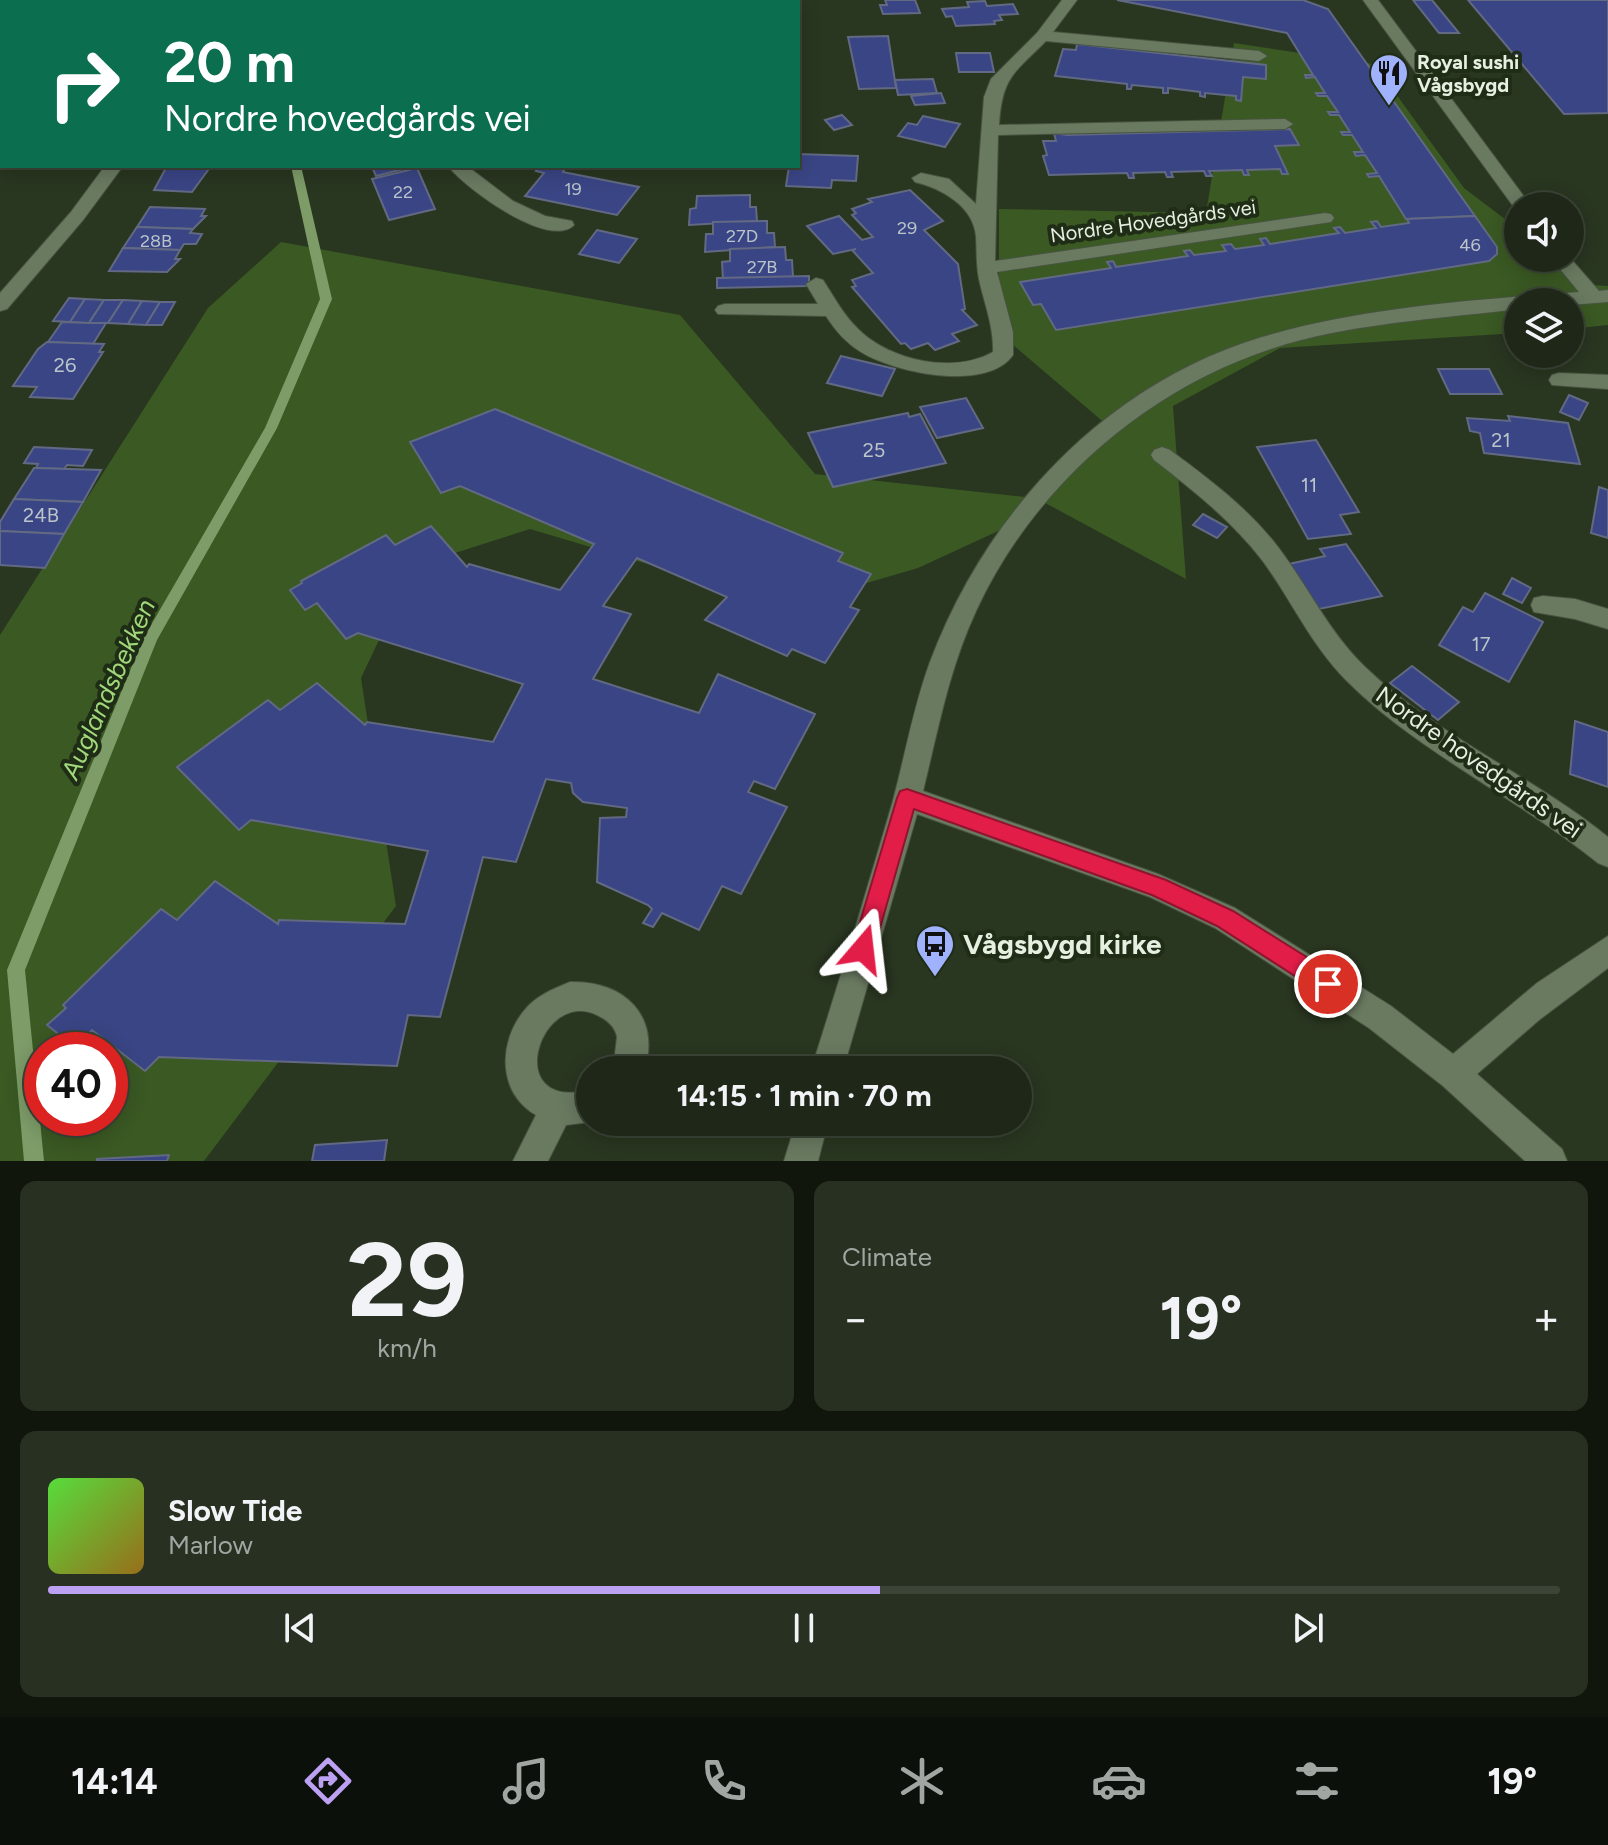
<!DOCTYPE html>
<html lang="en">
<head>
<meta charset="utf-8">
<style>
	:root { --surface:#1f2818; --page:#273021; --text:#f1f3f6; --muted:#a1a6a2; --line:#3c4437; --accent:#bca0f2 }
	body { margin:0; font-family:Figtree,sans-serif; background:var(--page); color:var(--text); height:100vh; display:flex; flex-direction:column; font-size:30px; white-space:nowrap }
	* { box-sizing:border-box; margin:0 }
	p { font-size:26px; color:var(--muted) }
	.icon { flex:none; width:44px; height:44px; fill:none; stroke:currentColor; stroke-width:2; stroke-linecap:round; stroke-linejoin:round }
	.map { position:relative; height:1161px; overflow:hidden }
	.drawer { display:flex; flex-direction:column; gap:20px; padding:20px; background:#11160d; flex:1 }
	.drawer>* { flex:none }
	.guide { position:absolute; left:0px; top:0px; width:800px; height:168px; box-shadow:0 4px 20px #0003,0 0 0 2px var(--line); background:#0b6e4f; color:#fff; overflow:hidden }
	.tools { position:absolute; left:1504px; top:192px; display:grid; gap:16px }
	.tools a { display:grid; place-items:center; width:80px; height:80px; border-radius:50%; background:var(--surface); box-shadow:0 4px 20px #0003,0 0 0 2px var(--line); font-size:40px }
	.speed { position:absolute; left:24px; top:1032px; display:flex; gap:16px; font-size:40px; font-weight:700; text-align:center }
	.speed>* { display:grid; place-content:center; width:104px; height:104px; border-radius:50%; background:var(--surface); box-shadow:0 4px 20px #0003,0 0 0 2px var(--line); line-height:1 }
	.speed .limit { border:12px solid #d22; background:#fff; color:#111 }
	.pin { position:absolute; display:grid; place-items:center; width:68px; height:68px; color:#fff; margin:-34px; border:4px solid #fff; border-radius:50%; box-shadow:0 2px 8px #0007 }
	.me { position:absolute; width:88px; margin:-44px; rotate:17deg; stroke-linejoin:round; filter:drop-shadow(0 0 6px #0008) }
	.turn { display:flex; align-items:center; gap:28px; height:168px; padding:0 32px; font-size:36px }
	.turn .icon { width:104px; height:104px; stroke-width:2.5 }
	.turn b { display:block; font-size:56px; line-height:68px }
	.big { font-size:60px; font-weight:700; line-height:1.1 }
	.drawer .card { flex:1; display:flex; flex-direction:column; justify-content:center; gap:12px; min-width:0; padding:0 28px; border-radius:16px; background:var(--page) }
	.drawer .dial { align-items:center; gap:0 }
	.dial b { font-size:104px; line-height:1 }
	.song { display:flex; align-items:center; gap:24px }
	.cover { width:96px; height:96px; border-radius:12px; background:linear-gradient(135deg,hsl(110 70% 55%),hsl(40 70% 35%)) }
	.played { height:8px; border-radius:4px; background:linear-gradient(90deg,var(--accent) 55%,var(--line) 55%) }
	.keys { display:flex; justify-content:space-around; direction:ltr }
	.heat { display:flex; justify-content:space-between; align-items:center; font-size:44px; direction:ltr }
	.drawer .tiles { flex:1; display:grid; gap:20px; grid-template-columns:1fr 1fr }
	.card:last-child { grid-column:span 2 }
	.trip { position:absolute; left:576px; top:1056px; width:456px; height:80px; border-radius:40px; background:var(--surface); box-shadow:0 4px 20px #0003,0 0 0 2px var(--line); font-weight:700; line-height:80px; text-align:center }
	.menu { display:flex; height:128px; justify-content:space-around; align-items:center; background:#0c100a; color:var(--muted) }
	.menu .icon { width:56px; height:56px }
	.menu .current { color:var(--accent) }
	.menu b { font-size:36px; color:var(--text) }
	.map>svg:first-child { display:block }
	.green { fill:#3a5923; fill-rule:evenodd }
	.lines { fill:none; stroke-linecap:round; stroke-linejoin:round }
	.stream { fill:#7d9c68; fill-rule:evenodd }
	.building { fill:#3a4585; stroke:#626983; stroke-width:2 }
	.minor-casing { stroke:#485440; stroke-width:2 }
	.minor { fill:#6a7a61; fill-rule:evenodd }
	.route { fill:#e11d48; stroke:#92132f; stroke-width:2 }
	.labels { text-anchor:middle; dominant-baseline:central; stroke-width:8; stroke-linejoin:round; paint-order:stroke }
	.far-number-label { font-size:18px; fill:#bbc4c9 }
	.far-poi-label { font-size:20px; font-weight:bold; fill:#e6efe0; stroke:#1f2c16; text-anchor:start }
	.far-street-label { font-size:20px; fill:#e6efe0; stroke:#1f2c16 }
	.number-label { font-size:20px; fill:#bbc4c9 }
	.street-label { font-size:24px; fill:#e6efe0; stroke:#1f2c16 }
	.water-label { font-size:26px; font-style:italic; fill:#a0d87a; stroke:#1f2c16 }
	.near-poi-label { font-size:28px; font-weight:bold; fill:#e6efe0; stroke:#1f2c16; text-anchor:start }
</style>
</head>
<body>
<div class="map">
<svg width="1608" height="1161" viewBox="0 0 1608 1161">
	<rect width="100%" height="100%" fill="#293620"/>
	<path class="green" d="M 1234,43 L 1380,65 L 1388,83 L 1464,188 L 1518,229 L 1518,258 L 1557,258 L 1593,285 L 1608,286 L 1608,325 L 1570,329 L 1570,302 L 1518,302 L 1518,333 L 1280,348 L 1173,406 L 1186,579 L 1036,498 L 1007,527 L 918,568 L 788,606 L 530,529 L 414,566 L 361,678 L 396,906 L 204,1161 L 0,1161 L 0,635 L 208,308 L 281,242 L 680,315 L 815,474 L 1035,498 L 1107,425 L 999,333 L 999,209 L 1206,213 ZM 42,1050 L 110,1050 L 110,1118 L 42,1118 Z"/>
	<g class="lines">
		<g class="stream">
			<path d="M 219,0 L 227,0 L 228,2 L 220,2 Z"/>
			<path d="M 291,166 L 301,166 L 332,299 L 277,428 L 157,640 L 25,970 L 44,1161 L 24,1161 L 7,970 L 143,639 L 265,428 L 320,299 Z"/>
		</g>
	</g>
	<g class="building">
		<path d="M 885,0 L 915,0 L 920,13 L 883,14 L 880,5 L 887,5 Z"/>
		<path d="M 1117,0 L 1303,0 L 1328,9 L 1475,216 L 1406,219 L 1379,176 L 1369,177 L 1367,174 L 1377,173 L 1365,155 L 1356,156 L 1354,152 L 1363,152 L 1352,135 L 1343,135 L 1341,132 L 1350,132 L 1339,115 L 1330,115 L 1328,112 L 1338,112 L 1327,96 L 1318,96 L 1316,93 L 1325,93 L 1315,77 L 1306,78 L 1305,75 L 1313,75 L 1287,33 Z"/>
		<path d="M 1413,0 L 1432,0 L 1459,33 L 1439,33 Z"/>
		<path d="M 1468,0 L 1608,0 L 1608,113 L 1564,114 Z"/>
		<path d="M 985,1 L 987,6 L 1013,4 L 1018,14 L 999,15 L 1002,20 L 994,21 L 995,24 L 956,26 L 952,16 L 946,17 L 942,9 L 969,7 L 967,2 Z"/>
		<path d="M 888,36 L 896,88 L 859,89 L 848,37 Z"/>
		<path d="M 1077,44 L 1266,65 L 1266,79 L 1243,77 L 1241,101 L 1236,100 L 1236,96 L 1205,93 L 1205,97 L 1200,96 L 1200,92 L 1168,88 L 1168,93 L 1163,93 L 1163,88 L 1132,85 L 1131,89 L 1127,89 L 1127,84 L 1055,76 L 1063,49 L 1076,50 Z"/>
		<path d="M 956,53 L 990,53 L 994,72 L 959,72 Z"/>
		<path d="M 933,79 L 937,93 L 898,95 L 895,80 Z"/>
		<path d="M 941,93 L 945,103 L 915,105 L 911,96 Z"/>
		<path d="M 842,115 L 852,125 L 834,130 L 825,120 Z"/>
		<path d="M 923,116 L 960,124 L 945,147 L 898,136 L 908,123 L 917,125 Z"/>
		<path d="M 1290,129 L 1299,145 L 1275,146 L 1288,174 L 1282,174 L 1280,169 L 1247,170 L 1249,175 L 1244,175 L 1242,170 L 1209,171 L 1212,176 L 1206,176 L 1204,171 L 1171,172 L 1173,177 L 1167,177 L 1165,172 L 1133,173 L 1134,178 L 1129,178 L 1127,173 L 1049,175 L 1043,156 L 1047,155 L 1043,141 L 1056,141 L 1054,133 L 1067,135 Z"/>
		<path d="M 798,154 L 858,156 L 856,181 L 832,180 L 831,188 L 786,186 L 789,166 L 798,166 Z"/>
		<path d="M 167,166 L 211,166 L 192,192 L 154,190 Z"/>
		<path d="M 362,166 L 410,166 L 411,167 L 376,176 L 372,167 L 364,169 Z"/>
		<path d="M 541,166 L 565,168 L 563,172 L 639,187 L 617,215 L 525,196 L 544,173 L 536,171 Z"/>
		<path d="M 417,168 L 435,209 L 389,220 L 372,179 Z"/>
		<path d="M 910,190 L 943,221 L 924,230 L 958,264 L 965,309 L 962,310 L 977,325 L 952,334 L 959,341 L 935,350 L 928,343 L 911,349 L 905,343 L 901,344 L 852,287 L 856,286 L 852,280 L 873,273 L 852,250 L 856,249 L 833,254 L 807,226 L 839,216 L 862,240 L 873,237 L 852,215 L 856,213 L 852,209 L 872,202 L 868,199 Z"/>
		<path d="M 750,195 L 750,207 L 756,207 L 757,221 L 689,225 L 690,209 L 696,208 L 697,196 Z"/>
		<path d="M 150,207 L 205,209 L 201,216 L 206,216 L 193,229 L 137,227 Z"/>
		<path d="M 1475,216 L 1497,247 L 1497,254 L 1489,261 L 1056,330 L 1041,304 L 1033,305 L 1020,282 L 1111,268 L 1107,262 L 1113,261 L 1116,267 L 1188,256 L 1184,251 L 1190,250 L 1194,255 L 1226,251 L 1222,245 L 1231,244 L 1235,249 L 1264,245 L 1260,239 L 1266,238 L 1270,244 L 1339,233 L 1334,228 L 1340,227 L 1345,233 L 1376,228 L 1371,222 L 1377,221 L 1381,227 L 1409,223 L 1407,219 Z"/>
		<path d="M 767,221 L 767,233 L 774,233 L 775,247 L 705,252 L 706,234 L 713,234 L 713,222 Z"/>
		<path d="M 137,227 L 193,229 L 190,233 L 202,234 L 196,244 L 184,244 L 180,250 L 123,248 Z"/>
		<path d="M 597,230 L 637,239 L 619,263 L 579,254 Z"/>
		<path d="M 785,247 L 786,260 L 792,260 L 793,277 L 723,279 L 722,262 L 730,261 L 730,249 Z"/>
		<path d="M 123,248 L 180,250 L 175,259 L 180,259 L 167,272 L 109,271 Z"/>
		<path d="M 809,276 L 809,286 L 717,288 L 717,278 Z"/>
		<path d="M 69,298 L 85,299 L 70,322 L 53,321 Z"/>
		<path d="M 85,299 L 104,300 L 89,323 L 70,322 Z"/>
		<path d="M 104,300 L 123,300 L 108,323 L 89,323 Z"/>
		<path d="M 123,300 L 142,301 L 128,324 L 108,323 Z"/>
		<path d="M 142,301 L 160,302 L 146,325 L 128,324 Z"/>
		<path d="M 160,302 L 175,302 L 162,325 L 146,325 Z"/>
		<path d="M 62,322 L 89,323 L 106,323 L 93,344 L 48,342 Z"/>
		<path d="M 47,342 L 104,344 L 99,352 L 103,352 L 73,399 L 30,397 L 37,387 L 13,386 L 38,349 Z"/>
		<path d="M 841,356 L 895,369 L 882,396 L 827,383 Z"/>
		<path d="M 1438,369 L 1489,369 L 1502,394 L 1450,394 Z"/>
		<path d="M 1569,395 L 1588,403 L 1579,420 L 1560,412 Z"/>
		<path d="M 966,398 L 983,428 L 937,438 L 920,407 Z"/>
		<path d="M 495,409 L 843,553 L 838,561 L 871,574 L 850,607 L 859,610 L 825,663 L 792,649 L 787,656 L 705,620 L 727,597 L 637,558 L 603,606 L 631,614 L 593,679 L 699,713 L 718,674 L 815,714 L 775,789 L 754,781 L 748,792 L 787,807 L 741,894 L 722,886 L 699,930 L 662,913 L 653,927 L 643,923 L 652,909 L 648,905 L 597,882 L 600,818 L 626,817 L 627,808 L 583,802 L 573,793 L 571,783 L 546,779 L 516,862 L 483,857 L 440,1017 L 408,1015 L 397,1066 L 159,1057 L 145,1071 L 92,1030 L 75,1047 L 47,1025 L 66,1008 L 63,1005 L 161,909 L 177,920 L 215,881 L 278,924 L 279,920 L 405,924 L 428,851 L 251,820 L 239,830 L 177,767 L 268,700 L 280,710 L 317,683 L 365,725 L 367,722 L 493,742 L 523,684 L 358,633 L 346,639 L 317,603 L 305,610 L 290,590 L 302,583 L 301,581 L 386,535 L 395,545 L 431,526 L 467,567 L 469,564 L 560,590 L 594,544 L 460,486 L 441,493 L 410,442 Z"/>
		<path d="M 908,413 L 909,417 L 920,414 L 946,463 L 833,487 L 808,433 Z"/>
		<path d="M 1508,416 L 1568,423 L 1580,464 L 1484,453 L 1480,433 L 1470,431 L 1467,418 L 1510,421 Z"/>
		<path d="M 1316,440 L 1359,512 L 1340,515 L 1351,534 L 1308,539 L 1257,447 Z"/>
		<path d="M 34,447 L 92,450 L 83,466 L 67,465 L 64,469 L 36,468 L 38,464 L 24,463 Z"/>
		<path d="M 34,468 L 36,468 L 101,470 L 83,502 L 14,499 Z"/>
		<path d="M 1599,487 L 1608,490 L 1608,538 L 1591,533 Z"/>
		<path d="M 14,499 L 83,502 L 64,534 L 0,531 L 0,522 Z"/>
		<path d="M 1203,514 L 1227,527 L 1217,538 L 1193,525 Z"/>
		<path d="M 0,531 L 64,534 L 45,568 L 0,565 Z"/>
		<path d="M 1346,544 L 1382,596 L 1319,609 L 1289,564 L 1325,556 L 1320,549 Z"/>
		<path d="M 1512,578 L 1531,588 L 1522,603 L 1503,594 Z"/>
		<path d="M 1485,593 L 1543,622 L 1509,682 L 1439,645 L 1463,607 L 1473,612 Z"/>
		<path d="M 1412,666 L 1459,702 L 1438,720 L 1390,683 Z"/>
		<path d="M 1575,721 L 1608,732 L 1608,787 L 1570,774 Z"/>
		<path d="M 387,1140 L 384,1161 L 312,1161 L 315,1145 Z"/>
		<path d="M 169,1155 L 167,1161 L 97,1161 L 97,1159 Z"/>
	</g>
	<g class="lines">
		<g class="minor-casing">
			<g id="minor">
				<rect x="207" y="0" width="14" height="2"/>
				<path d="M 1062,0 L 1077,0 L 1053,32 L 1259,51 L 1267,56 L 1259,61 L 1046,41 C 1014,73 1002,77 999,125 L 1285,119 L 1293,124 L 1285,129 L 998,135 L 995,261 L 1325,213 L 1331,214 L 1334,218 L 1331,222 L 997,272 L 1013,332 L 1013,355 C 986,393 893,372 861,352 C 846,343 835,330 826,316 L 718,314 L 715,310 L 718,306 L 725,304 L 818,304 L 806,284 L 816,278 L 823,280 C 834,297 844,316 859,330 C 891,361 954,374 993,352 C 994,326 984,303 979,279 C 976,265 977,251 976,236 C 973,205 940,188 915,182 L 912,178 L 921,173 L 949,179 L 976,204 L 984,97 L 991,79 L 1037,33 Z"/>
				<path d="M 1363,0 L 1378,0 L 1531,206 L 1518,206 L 1516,210 Z"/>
				<path d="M 105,166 L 123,166 L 83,220 L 7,309 L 0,311 L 0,293 L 71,212 Z"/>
				<path d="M 448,166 L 467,166 L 513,201 L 545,216 L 572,221 L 574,225 C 549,250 465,188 448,166 Z"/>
				<path d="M 1551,258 L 1570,258 L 1599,291 L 1608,290 L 1608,302 L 1570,305 L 1570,302 L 1518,302 L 1518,309 C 1446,318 1372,322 1301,340 C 1161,376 1037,479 976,611 C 949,669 938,730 923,791 L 1158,874 L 1235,908 L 1391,1006 L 1453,1054 L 1537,983 L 1608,936 L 1608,968 L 1539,1020 L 1477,1074 L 1562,1149 L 1567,1161 L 1525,1161 L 1443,1086 L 1369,1028 L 1215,928 L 1150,897 L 917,814 L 843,1070 L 811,1070 C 839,982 866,893 892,804 C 905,757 913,708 930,662 C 987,511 1106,384 1262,337 C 1364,307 1474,300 1579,292 Z"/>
				<path d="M 1559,373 L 1608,375 L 1608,389 L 1552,385 L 1549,380 L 1552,375 Z"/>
				<path d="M 1162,447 L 1170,450 C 1209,479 1248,508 1278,547 C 1308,586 1328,631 1364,666 C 1435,735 1531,775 1608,837 L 1608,867 L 1598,863 C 1519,799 1415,750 1346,680 C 1311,645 1291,599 1262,560 C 1232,521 1193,490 1154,460 L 1151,455 L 1154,450 Z"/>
				<path d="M 1543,596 L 1575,599 L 1608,609 L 1608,629 L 1575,619 L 1534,612 L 1531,605 L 1534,598 Z"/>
				<path d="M 570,982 C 624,981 660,1014 645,1070 L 613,1070 L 617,1037 C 615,1026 607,1020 597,1015 C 540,987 500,1112 590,1090 L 590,1122 L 566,1125 L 548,1161 L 513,1161 L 536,1115 C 498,1093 498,1044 523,1012 C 535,996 553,989 570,982 Z"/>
				<path d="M 796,1122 L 828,1122 L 818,1161 L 784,1161 Z"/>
			</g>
		</g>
		<use href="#minor" class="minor"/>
	</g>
	<path class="route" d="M 907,789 L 1166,880 L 1233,911 L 1337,976 L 1340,984 L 1337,992 L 1328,995 L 1320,992 L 1217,926 L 1152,895 L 914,809 L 874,949 L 871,957 L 863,960 L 855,957 L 852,949 L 897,798 L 900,791 Z"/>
	<defs>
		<g id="restaurant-pin" transform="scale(2)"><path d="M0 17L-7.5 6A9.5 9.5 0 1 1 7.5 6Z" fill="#a1b2fd" stroke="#1f2c16"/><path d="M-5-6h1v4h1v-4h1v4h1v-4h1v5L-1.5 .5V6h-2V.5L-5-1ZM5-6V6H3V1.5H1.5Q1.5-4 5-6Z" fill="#111"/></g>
		<g id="bus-pin" transform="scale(2)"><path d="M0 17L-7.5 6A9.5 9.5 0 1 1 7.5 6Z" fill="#a1b2fd" stroke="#1f2c16"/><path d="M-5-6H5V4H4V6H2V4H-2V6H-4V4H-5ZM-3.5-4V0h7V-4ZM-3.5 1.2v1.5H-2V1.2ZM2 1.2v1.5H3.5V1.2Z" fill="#111"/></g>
	</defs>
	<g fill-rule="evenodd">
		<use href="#restaurant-pin" x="1389" y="73"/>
		<use href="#bus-pin" x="935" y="944"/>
	</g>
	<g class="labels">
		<g class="far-number-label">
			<text x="573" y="189">19</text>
			<text x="403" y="192">22</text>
			<text x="907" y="228">29</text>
			<text x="742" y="236">27D</text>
			<text x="156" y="241">28B</text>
			<text x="1470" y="245">46</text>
			<text x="762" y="267">27B</text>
		</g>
		<g class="far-poi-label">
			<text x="1417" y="62">Royal sushi<tspan x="1417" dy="23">Vågsbygd</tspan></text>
		</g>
		<g class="far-street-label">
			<text transform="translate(1153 221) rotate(-8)">Nordre Hovedgårds vei</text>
		</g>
		<g class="number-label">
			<text x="65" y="365">26</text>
			<text x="1501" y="440">21</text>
			<text x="874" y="450">25</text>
			<text x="1309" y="485">11</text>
			<text x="41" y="515">24B</text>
			<text x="1481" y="644">17</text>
		</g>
		<g class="street-label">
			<text transform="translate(1479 762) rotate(35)">Nordre hovedgårds vei</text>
		</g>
		<g class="water-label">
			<text transform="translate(108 689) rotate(-66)">Auglandsbekken</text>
		</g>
		<g class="near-poi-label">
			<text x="963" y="944">Vågsbygd kirke</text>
		</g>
	</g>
</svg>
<div class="tools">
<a><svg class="icon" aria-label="sound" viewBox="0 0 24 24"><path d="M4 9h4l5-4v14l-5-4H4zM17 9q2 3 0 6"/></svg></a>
<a><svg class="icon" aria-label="layers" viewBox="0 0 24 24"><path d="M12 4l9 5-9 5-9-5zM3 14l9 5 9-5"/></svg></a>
</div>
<div class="speed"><div class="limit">40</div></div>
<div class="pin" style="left:1328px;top:984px;background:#d93025"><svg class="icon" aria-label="arrive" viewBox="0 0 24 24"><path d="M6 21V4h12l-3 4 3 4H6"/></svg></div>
<svg class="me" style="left:863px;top:949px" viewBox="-20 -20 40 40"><path d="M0-17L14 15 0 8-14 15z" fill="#e11d48" stroke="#fff" stroke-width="4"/></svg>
<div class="trip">14:15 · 1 min · 70 m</div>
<div class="guide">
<div class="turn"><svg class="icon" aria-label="right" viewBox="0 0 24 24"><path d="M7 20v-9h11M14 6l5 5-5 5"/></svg><div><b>20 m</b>Nordre hovedgårds vei</div></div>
</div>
</div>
<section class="drawer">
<div class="tiles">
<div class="card dial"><b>29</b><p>km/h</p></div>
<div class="card"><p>Climate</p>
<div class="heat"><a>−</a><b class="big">19°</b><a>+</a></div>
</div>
<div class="card">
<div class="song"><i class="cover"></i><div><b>Slow Tide</b><p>Marlow</p></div></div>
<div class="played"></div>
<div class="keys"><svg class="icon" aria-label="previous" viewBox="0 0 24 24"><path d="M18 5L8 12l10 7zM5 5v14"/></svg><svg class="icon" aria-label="pause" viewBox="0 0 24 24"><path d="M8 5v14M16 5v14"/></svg><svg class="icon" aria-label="next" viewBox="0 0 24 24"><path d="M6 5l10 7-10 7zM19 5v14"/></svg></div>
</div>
</div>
</section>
<nav class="menu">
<b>14:14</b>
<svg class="icon current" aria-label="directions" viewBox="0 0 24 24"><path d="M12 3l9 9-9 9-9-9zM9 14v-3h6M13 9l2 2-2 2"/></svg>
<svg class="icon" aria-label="music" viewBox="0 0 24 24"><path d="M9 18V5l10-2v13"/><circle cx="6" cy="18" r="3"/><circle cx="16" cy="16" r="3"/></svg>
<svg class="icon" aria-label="phone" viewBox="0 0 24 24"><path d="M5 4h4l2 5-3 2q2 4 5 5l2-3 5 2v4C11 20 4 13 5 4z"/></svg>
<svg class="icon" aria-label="climate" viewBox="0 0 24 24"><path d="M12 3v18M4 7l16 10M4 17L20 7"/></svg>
<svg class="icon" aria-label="car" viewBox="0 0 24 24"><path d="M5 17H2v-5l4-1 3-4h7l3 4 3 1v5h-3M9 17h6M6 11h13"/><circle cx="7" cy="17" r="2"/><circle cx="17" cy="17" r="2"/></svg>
<svg class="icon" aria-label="filters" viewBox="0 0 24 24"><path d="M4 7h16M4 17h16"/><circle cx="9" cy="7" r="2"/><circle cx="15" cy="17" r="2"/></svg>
<b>19°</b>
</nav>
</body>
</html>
